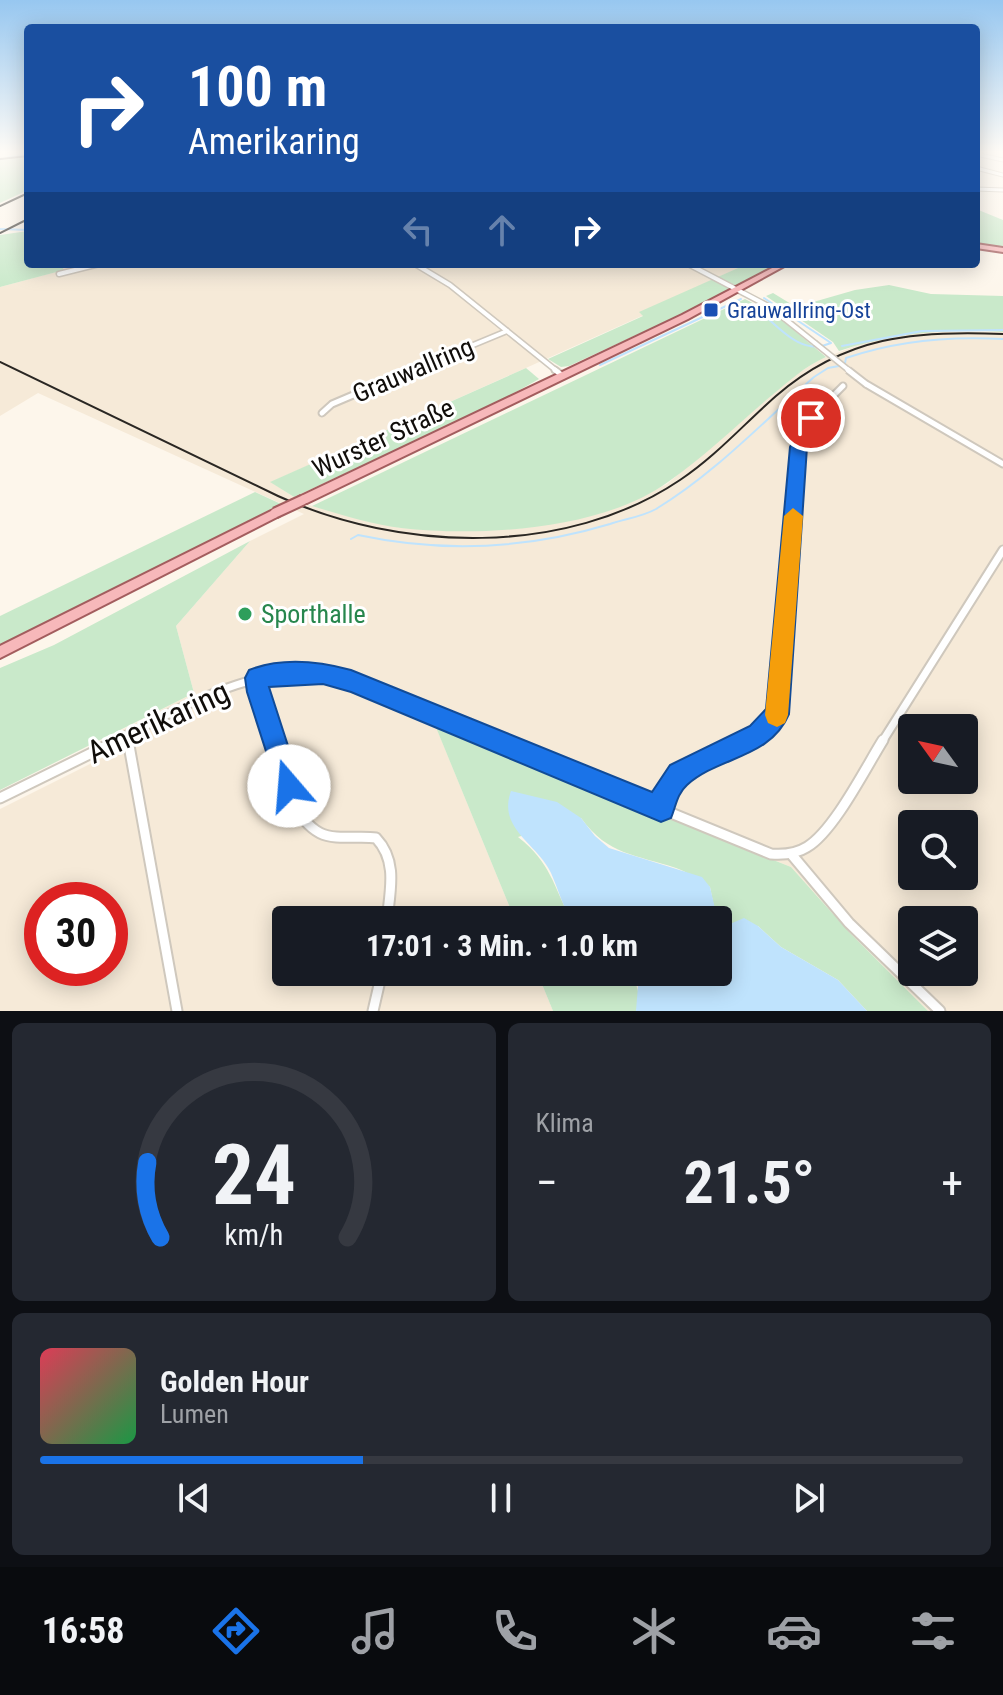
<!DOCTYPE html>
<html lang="de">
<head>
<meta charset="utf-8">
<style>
	:root { --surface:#171b24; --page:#242831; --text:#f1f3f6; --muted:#9ea1a6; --line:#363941; --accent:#1a73e8 }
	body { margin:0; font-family:"Roboto Condensed",sans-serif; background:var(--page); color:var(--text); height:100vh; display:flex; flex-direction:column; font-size:30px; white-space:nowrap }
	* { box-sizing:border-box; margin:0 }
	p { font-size:26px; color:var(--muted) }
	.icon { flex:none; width:44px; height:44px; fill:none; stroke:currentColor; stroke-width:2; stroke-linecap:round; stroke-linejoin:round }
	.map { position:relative; height:1011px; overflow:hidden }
	.side { display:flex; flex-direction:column; gap:12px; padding:12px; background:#0d0f14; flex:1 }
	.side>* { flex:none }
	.guide { position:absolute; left:24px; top:24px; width:956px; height:244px; border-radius:8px; box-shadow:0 4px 20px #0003; background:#1a4fa0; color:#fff; overflow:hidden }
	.needle { width:52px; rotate:303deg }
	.controls { position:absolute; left:898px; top:714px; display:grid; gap:16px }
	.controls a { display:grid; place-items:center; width:80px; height:80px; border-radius:8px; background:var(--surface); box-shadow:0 4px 20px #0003; font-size:40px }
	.speed { position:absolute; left:24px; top:882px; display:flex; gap:16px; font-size:40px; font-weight:700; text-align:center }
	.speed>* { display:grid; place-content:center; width:104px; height:104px; border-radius:50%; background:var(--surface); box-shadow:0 4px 20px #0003; line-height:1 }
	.speed .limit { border:12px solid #d22; background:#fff; color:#111 }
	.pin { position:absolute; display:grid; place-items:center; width:68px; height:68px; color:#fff; margin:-34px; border:4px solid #fff; border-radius:50%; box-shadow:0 2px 8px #0007 }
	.me { position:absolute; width:88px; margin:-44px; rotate:342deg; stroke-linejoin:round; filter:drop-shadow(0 0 6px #0008) }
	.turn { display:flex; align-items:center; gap:28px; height:168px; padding:0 32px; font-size:36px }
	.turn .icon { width:104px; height:104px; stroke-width:2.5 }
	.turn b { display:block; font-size:56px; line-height:68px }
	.lanes { display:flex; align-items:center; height:76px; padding:0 32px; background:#0003; justify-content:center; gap:40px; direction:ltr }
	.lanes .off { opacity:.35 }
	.big { font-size:60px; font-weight:700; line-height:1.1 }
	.side .card { flex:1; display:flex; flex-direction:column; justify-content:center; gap:12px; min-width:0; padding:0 28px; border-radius:12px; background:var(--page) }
	.side .dial { align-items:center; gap:0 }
	.dial svg { height:208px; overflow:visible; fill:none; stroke:var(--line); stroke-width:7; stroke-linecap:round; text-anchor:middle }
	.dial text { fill:var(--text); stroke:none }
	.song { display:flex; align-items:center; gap:24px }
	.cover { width:96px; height:96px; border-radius:12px; background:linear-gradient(135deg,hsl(350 70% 55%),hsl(140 70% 35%)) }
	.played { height:8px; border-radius:4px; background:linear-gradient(90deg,var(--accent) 35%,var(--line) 35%) }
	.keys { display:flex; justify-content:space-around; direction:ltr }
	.heat { display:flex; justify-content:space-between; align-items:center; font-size:44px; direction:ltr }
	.side .tiles { flex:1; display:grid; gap:12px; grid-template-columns:1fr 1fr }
	.card:last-child { grid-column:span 2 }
	.trip { position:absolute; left:272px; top:906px; width:460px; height:80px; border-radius:8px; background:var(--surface); box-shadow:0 4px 20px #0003; font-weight:700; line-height:80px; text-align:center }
	.dock { display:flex; height:128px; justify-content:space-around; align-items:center; background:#090b0e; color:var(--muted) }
	.dock .icon { width:56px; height:56px }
	.dock .active { color:var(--accent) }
	.dock b { font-size:36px; color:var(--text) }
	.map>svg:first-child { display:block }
	.built { fill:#f6ead8; fill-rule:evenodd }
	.green { fill:#c9e9ca }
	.water { fill:#bfe3fd }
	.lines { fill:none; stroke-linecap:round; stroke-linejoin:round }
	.stream { stroke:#bfe3fd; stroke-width:2 }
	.street-far4-casing { stroke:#cfc8bd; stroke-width:5 }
	.street-far3-casing { stroke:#cfc8bd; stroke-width:7 }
	.street-far2-casing { stroke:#cfc8bd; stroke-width:9 }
	.street-far1-casing { stroke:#cfc8bd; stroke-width:11 }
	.street-casing { stroke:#cfc8bd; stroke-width:13 }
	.primary-casing { stroke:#a35d5e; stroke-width:4 }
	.street-far4 { stroke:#fff; stroke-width:3 }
	.street-far3 { stroke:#fff; stroke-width:4 }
	.street-far2 { stroke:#fff; stroke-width:5 }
	.street-far1 { stroke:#fff; stroke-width:7 }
	.street { stroke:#fff; stroke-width:9 }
	.primary { fill:#f7b8ba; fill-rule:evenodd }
	.rail { stroke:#2a2723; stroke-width:2 }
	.street-bridge-far1-casing { stroke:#cfc8bd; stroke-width:7; stroke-linecap:butt }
	.street-bridge-casing { stroke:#cfc8bd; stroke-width:9; stroke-linecap:butt }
	.primary-bridge-casing { stroke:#a35d5e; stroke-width:13; stroke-linecap:butt }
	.street-bridge-far1 { stroke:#fff; stroke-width:4 }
	.street-bridge { stroke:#fff; stroke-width:5 }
	.primary-bridge { stroke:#f7b8ba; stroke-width:9 }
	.route { fill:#1a73e8; stroke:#114b97; stroke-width:2 }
	.slow { fill:#f59e0b }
	.transit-dot { fill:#1a4fb4; stroke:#fff; stroke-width:3 }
	.leisure-dot { fill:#2e9e5b; stroke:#fff; stroke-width:3 }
	.labels { text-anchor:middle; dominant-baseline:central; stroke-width:6; stroke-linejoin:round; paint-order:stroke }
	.far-transit-label { font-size:22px; fill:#164399; stroke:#fff; text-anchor:start }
	.street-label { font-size:26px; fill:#100d0a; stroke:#fff }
	.leisure-label { font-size:26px; fill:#27864d; stroke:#fff; text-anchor:start }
	.near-street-label { font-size:32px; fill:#100d0a; stroke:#fff }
</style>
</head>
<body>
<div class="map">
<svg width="1003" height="1011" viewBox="0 0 1003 1011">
	<rect width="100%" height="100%" fill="#fdf6eb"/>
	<path class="built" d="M 61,264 L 747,264 L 640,313 L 644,315 L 271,482 L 298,500 L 312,506 L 401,528 L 516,529 L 580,518 L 629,503 L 667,484 L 795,375 L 819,360 L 868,341 L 899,335 L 934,331 L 1003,332 L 1003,1011 L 928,1011 L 850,933 L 791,867 L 436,727 L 515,920 L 286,920 L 286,972 L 537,972 L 553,1011 L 0,1011 L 0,809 L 124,747 L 122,730 L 194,693 L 176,626 L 250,541 L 304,514 L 38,393 L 0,416 L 0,287 L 63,270 ZM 912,728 L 964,728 L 964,780 L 912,780 ZM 912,824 L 964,824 L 964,876 L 912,876 ZM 42,900 L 110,900 L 110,968 L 42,968 ZM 912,920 L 964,920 L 964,972 L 912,972 Z"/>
	<g class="green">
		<path d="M 28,157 L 28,190 L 0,203 L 0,160 Z"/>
		<path d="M 976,209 L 1003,220 L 1003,248 L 976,244 Z"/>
		<path d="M 28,231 L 28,264 L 61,264 L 64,270 L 0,287 L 0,235 Z"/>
		<path d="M 747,264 L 781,264 L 697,307 L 569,366 L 561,367 L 548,359 L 643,316 L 639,312 Z"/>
		<path d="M 889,285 L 931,294 L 1003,296 L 1003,332 C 947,328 893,333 839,351 L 833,342 L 766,296 L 773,293 L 796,307 L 855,290 Z"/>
		<path d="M 745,299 L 777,316 L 826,357 C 805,366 788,382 771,396 C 737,425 704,457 668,482 C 602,530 480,537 401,528 C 371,524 341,515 312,506 Z"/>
		<path d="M 526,368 L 539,379 L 495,404 L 294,497 L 270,482 Z"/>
		<path d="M 255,492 L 281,504 L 0,647 L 0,616 Z"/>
		<path d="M 250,541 L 176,626 L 194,693 L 0,790 L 0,668 L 54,645 Z"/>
		<path d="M 435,725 L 791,867 L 850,933 L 928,1011 L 867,1011 L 838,980 L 781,947 L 758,926 L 730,924 L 716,917 L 710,887 C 699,881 688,872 676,868 C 635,854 609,856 581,818 L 518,837 C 551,863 553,885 571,920 L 515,920 Z"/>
		<path d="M 537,972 L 630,972 C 637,984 642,997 636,1011 L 553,1011 Z"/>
	</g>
	<path class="water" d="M 511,791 L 557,802 L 581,818 L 595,836 L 609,848 L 702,877 L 710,887 L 717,917 L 730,924 L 744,918 L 758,926 L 781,947 L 838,980 L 867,1011 L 636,1011 L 638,986 L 630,972 L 718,972 L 718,920 L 571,920 C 562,904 558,889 551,873 C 538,844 497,829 511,791 Z"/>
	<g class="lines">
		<g class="stream">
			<path d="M 8,157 L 28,155"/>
			<path d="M 0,229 L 28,230"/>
			<path d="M 751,304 C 775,321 798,358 831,343 L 764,298"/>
			<path d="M 842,346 L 922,331 L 1003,330"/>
			<path d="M 845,363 L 846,358 C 898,340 949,336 1003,339"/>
			<path d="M 600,365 L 741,299"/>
			<path d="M 351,539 L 358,535 C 442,553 527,549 610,524 C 624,519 642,517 656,509 C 714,474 763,422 814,377 L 828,368 L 839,366"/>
		</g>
		<g class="street-far4-casing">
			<g id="street-far4">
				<path d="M 976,154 L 1003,160"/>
				<path d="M 976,168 L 1003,175"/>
				<path d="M 976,189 L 1003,190"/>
			</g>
		</g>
		<g class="street-far3-casing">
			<g id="street-far3">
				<path d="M 415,264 L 450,285 L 558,372"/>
				<path d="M 688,264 L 770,307 L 815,343"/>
				<path d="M 59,274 L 99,264"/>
				<path d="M 408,372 L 507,331"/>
			</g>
		</g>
		<g class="street-far2-casing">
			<g id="street-far2">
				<path d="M 555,370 L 563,376"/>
				<path d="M 866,384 L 1003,464"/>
				<path d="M 322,413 L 332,404 L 412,370"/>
				<path d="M 792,533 L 799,447 L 811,418 L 843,386"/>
			</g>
		</g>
		<g class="street-far1-casing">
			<g id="street-far1">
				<path d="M 257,678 L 272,742"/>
				<path d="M 127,735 L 128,742"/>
				<path d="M 114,742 C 154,722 193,699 236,685 C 329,654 414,707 498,742"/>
				<path d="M 744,742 L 764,728 L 777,714 L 792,531"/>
				<path d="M 882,742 L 1003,550"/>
			</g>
		</g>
		<g class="street-casing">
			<g id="street">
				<path d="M 128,740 L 177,1011"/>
				<path d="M 272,740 C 280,768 291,818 320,833 C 336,841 359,835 376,838 C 398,861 390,891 387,920"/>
				<path d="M 493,740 L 771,854 C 784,855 796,854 807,847 C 834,831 866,767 883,740"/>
				<path d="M 0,798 L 118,740"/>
				<path d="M 661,809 C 678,767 710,759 748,740"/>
				<path d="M 792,855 L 849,923 L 940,1011"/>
				<path d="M 373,1011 L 382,972"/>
			</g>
		</g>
		<g class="primary-casing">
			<g id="primary">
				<path d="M 976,244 L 1003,248 L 1003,252 L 976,248 Z"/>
				<path d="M 780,264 L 788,264 L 688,319 L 307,503 L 299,503 L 298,500 L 299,497 L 682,315 Z"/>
				<path d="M 275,509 L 279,510 L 280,513 L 279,516 L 0,658 L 0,646 Z"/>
			</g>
		</g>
		<use href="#street-far4" class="street-far4"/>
		<use href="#street-far3" class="street-far3"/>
		<use href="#street-far2" class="street-far2"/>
		<use href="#street-far1" class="street-far1"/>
		<use href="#street" class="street"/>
		<use href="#primary" class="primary"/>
		<g class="rail">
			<path d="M 0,159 L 28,156"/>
			<path d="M 0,206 L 28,193"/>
			<path d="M 0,233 L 28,219"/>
			<path d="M 0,362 L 278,496 C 400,552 566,557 680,480 C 716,456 744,424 776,396 C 845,336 915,330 1003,334"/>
		</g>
		<g class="street-bridge-far1-casing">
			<path id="street-bridge-far1" d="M 815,343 L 851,372"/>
		</g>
		<g class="street-bridge-casing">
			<path id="street-bridge" d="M 848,370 L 866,384"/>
		</g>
		<g class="primary-bridge-casing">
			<path id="primary-bridge" d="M 275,513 L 303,500"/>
		</g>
		<use href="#street-bridge-far1" class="street-bridge-far1"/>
		<use href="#street-bridge" class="street-bridge"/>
		<use href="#primary-bridge" class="primary-bridge"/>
	</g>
	<linearGradient id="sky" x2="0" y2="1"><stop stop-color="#97c7f0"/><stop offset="0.52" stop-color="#fefbf6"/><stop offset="1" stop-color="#fefbf6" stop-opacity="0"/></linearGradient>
	<rect width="1003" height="292" fill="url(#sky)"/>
	<path class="route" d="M 811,413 L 819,418 L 807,447 L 789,714 C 770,759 719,756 687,785 C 677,794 676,806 671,818 L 661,822 L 351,692 L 323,684 L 269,687 L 301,786 L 298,795 L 289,799 L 280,795 L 247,692 L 245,678 L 249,670 C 282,657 318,661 351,670 L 652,792 L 670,765 L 750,726 L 766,709 L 790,447 L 806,415 Z"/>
	<path class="slow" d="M 793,508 L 803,516 L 788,715 L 785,723 L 777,727 L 768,723 L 765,715 L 784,516 Z"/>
	<rect class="transit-dot" x="703" y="302" width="16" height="16" rx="4"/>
	<circle class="leisure-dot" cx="245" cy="614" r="8"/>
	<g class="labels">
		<g class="far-transit-label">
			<text x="727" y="310">Grauwallring-Ost</text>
		</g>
		<g class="street-label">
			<text transform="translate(413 370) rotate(-23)">Grauwallring</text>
			<text transform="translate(383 438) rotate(-25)">Wurster Straße</text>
		</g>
		<g class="leisure-label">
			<text x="261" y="614">Sporthalle</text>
		</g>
		<g class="near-street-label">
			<text transform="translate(158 722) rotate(-25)">Amerikaring</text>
		</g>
	</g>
</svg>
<div class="controls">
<a><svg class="needle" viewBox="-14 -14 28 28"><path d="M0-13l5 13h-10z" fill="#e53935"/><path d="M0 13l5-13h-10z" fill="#9ea1a6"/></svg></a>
<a><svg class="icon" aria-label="search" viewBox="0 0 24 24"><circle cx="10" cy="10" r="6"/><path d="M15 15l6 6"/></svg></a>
<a><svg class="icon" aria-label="layers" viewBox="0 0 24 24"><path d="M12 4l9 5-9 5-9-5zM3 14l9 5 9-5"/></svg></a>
</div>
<div class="speed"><div class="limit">30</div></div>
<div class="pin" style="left:811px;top:418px;background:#d93025"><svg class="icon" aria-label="arrive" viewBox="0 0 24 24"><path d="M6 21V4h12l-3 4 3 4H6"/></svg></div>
<svg class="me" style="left:289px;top:786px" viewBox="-20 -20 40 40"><circle r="19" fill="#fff"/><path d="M0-13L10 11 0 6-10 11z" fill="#1a73e8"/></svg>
<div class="trip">17:01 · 3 Min. · 1.0 km</div>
<div class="guide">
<div class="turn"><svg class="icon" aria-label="right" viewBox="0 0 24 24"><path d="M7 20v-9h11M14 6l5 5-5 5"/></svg><div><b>100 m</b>Amerikaring</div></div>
<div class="lanes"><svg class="icon off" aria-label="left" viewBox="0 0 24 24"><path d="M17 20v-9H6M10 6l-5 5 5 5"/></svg><svg class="icon off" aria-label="ahead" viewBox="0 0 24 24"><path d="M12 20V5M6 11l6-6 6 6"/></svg><svg class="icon" aria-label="right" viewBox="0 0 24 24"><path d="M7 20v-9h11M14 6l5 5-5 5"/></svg></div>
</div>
</div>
<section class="side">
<div class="tiles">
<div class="card dial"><svg viewBox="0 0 100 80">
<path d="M14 69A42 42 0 1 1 86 69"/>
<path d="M14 69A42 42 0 0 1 9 40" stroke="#1a73e8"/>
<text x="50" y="56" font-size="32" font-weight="700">24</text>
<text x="50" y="72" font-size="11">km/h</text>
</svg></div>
<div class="card"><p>Klima</p>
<div class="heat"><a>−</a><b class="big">21.5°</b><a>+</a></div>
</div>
<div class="card">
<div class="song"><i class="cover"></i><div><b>Golden Hour</b><p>Lumen</p></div></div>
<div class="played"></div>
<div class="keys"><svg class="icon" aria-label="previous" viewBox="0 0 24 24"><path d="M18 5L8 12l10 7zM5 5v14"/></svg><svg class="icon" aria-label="pause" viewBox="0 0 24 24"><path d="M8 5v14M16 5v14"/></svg><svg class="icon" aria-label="next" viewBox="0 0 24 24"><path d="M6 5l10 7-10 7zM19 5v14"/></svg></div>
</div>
</div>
</section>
<nav class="dock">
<b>16:58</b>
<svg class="icon active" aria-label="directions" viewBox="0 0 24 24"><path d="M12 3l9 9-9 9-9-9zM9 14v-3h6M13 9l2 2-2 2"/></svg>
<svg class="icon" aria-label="music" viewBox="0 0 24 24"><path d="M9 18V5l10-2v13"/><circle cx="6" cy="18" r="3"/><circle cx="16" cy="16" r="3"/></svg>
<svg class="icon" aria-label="phone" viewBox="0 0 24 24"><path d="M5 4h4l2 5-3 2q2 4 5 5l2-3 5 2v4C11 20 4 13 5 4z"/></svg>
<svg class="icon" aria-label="climate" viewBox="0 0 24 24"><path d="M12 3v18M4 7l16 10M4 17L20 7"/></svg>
<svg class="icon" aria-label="car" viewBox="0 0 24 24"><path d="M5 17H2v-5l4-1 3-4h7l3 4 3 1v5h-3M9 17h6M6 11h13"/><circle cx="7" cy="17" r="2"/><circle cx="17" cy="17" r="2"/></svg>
<svg class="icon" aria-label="filters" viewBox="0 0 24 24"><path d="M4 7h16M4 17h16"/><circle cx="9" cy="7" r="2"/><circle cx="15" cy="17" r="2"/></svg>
</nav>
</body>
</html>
